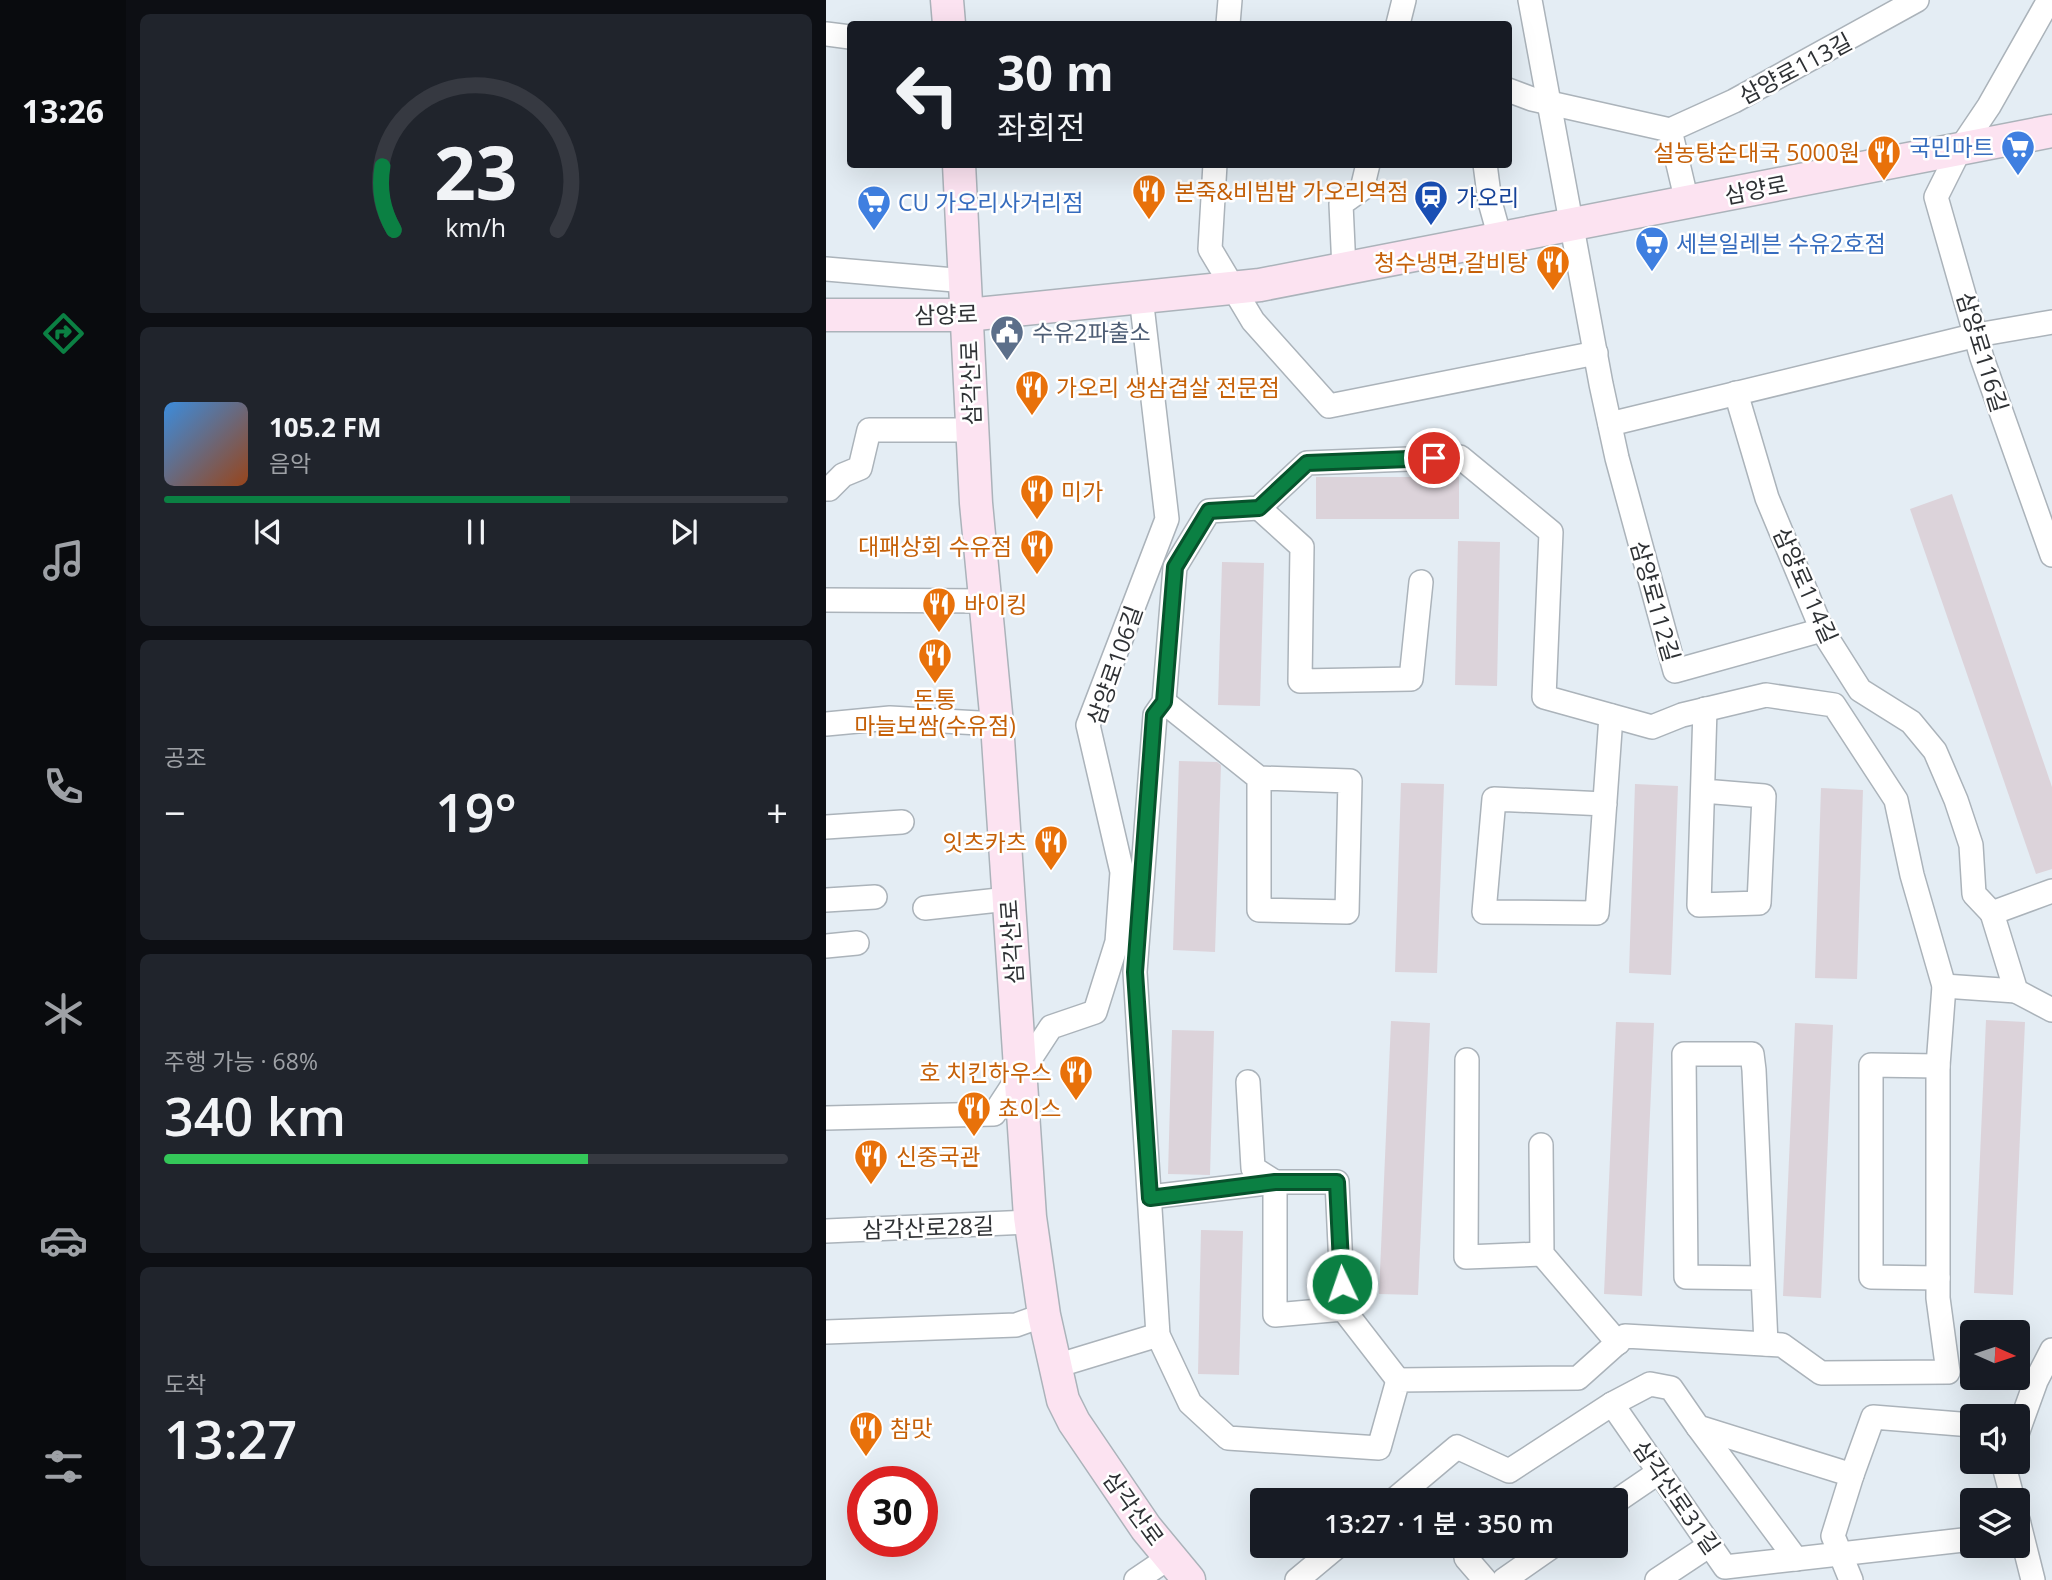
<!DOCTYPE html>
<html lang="ko">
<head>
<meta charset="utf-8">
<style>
	:root { --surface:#171b24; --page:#20242c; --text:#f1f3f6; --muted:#9ea1a6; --line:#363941; --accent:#0b8043 }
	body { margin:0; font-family:"Open Sans","Noto Sans KR",sans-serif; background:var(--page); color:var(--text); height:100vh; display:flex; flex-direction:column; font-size:26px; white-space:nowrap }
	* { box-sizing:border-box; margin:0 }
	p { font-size:23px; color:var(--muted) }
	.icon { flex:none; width:38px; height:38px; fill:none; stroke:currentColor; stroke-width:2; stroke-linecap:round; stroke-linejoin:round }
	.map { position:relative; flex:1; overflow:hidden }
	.panel { display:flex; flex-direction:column; gap:14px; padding:14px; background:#0d0f14; width:700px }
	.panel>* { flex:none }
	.guide { position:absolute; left:21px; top:21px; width:665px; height:147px; border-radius:7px; box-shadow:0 7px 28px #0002; background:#171b24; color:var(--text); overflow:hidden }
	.needle { width:46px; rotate:93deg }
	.buttons { position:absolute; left:1134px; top:1320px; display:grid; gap:14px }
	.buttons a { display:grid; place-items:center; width:70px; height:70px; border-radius:7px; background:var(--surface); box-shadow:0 7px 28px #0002; font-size:35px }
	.speed { position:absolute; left:21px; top:1466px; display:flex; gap:14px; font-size:35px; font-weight:700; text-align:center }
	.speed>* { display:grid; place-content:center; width:91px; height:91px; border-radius:50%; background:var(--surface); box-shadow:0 7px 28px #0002; line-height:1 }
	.speed .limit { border:10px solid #d22; background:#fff; color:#111 }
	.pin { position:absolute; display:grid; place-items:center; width:60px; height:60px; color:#fff; margin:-30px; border:4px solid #fff; border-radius:50%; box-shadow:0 2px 7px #0007 }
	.me { position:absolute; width:77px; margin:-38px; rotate:357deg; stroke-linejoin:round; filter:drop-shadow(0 0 5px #0008) }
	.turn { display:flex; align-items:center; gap:24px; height:147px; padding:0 35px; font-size:32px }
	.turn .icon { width:91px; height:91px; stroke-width:2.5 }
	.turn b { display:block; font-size:49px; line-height:60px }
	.big { font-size:52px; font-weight:600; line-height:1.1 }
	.panel .card { flex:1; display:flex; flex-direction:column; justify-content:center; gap:10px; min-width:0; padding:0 24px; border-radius:10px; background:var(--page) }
	.panel .dial { align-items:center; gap:0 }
	.dial svg { height:182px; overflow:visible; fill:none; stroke:var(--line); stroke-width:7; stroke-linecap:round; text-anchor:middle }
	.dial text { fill:var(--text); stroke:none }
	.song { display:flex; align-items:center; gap:21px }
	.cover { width:84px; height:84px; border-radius:10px; background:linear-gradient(135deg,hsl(210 70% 55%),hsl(20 70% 35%)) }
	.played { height:7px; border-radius:4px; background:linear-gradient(90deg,var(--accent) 65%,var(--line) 65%) }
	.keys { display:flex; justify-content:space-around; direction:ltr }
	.heat { display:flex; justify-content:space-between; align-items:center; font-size:38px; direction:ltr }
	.charge { height:10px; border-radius:5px; background:linear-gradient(90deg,#34c759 68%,var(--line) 0) }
	.trip { position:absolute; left:424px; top:1488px; width:378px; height:70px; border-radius:7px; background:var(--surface); box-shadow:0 7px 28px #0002; font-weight:600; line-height:70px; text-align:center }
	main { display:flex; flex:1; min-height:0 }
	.tabs { display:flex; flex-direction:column; width:126px; justify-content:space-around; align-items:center; background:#090b0e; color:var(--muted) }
	.tabs .icon { width:49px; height:49px }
	.tabs .selected { color:var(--accent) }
	.tabs b { font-size:32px; color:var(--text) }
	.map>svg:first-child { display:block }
	.building { fill:#dcd3da }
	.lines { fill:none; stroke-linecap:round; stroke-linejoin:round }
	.street-casing { stroke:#abb3ba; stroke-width:26 }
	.secondary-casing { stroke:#abb3ba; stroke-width:35 }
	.street { stroke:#fff; stroke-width:23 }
	.secondary { stroke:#fce3f1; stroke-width:32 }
	.route-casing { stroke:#07532c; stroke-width:18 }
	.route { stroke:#0b8043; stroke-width:12 }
	.labels { text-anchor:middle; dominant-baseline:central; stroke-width:5; stroke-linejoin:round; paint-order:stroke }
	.street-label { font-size:23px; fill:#2e3134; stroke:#fff }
	.shop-label { font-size:23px; fill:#366cbe; stroke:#fff; text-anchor:start }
	.food-label { font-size:23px; fill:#c56008; stroke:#fff; text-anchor:start }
	.transit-label { font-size:23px; fill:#164399; stroke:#fff; text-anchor:start }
	.service-label { font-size:23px; fill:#4e5e75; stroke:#fff; text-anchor:start }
</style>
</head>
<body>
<main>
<nav class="tabs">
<b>13:26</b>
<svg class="icon selected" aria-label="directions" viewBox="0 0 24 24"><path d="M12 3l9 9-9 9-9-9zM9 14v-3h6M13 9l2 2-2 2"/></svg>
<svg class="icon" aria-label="music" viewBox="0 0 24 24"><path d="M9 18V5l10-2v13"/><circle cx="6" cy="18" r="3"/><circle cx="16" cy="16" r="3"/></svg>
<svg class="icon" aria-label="phone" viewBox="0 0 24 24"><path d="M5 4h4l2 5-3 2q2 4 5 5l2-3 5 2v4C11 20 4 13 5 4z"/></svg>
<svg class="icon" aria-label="climate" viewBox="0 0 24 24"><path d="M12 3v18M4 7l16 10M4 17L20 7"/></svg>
<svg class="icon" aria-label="car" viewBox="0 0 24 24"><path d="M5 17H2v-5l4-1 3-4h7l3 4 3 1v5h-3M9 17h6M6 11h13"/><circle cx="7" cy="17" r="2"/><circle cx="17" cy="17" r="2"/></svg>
<svg class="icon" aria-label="filters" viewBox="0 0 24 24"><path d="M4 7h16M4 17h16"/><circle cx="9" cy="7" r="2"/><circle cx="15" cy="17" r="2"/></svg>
</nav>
<section class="panel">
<div class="card dial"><svg viewBox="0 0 100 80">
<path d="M14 69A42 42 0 1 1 86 69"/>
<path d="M14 69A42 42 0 0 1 9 41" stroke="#0b8043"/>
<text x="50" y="56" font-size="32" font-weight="700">23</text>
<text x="50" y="72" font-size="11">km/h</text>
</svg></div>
<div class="card">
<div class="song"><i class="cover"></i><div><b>105.2 FM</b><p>음악</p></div></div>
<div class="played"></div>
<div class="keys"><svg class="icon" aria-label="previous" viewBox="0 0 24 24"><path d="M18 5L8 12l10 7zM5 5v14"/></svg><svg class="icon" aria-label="pause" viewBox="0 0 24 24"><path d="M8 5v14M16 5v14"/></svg><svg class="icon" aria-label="next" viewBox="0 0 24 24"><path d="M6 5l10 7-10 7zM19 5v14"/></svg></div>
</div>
<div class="card"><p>공조</p>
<div class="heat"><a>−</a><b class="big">19°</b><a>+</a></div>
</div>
<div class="card"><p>주행 가능 · 68%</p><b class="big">340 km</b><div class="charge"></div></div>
<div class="card"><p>도착</p><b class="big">13:27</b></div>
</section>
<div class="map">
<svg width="1226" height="1580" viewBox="0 0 1226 1580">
	<rect width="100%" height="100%" fill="#e4edf4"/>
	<g class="building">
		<rect x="490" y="477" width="143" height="42"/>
		<path d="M 1126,494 L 1226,787 L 1226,869 L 1210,874 L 1084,509 Z"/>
		<path d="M 632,541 L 674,542 L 671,686 L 629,685 Z"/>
		<path d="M 396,562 L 438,563 L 434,706 L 392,705 Z"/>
		<path d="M 353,761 L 391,762 L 395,765 L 389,952 L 347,950 Z"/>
		<path d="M 575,783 L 618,784 L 611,973 L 569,972 Z"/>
		<path d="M 809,784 L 852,786 L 845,975 L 803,973 Z"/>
		<path d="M 995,788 L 1037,790 L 1031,979 L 989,978 Z"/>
		<path d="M 1160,1020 L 1199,1022 L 1187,1295 L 1148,1293 Z"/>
		<path d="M 565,1021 L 604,1023 L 592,1295 L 553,1294 Z"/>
		<path d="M 790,1022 L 828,1023 L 816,1296 L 778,1294 Z"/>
		<path d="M 969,1023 L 1007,1025 L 995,1298 L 957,1296 Z"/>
		<path d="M 346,1030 L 388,1031 L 384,1175 L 342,1174 Z"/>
		<path d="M 375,1230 L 417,1231 L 413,1375 L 372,1374 Z"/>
	</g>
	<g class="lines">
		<g class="street-casing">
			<g id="street">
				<path d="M 704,0 L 775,384 L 791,458 L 849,671 L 996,630"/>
				<path d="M 1223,0 L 1163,106 L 1134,149 L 1110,197 L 1156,358 L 1226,555"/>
				<path d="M 402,24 L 404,0"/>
				<path d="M 572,24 L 578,0"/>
				<path d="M 0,34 L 24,37"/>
				<path d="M 682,90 L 706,99 L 844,130"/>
				<path d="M 389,164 L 384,249 L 427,321 L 503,406 L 770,353"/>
				<path d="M 659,164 L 664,202 L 674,238"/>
				<path d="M 861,202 L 844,130 L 908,101 L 1091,0"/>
				<path d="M 0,269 L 140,281"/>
				<path d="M 518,269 L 515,204 L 536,189 L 542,164"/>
				<path d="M 910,393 L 941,498 L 996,630 L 1034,690 L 1085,722 L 1109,751 L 1130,800 L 1145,845 L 1148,894 L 1166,913 L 1226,891"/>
				<path d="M 784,424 L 1151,335 L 1226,322"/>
				<path d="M 634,457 L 725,532 L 718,697 L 826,727 L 856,715 L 940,695 L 1008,705 L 1070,800 L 1086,875 L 1118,986 L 1112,1066 L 1112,1298 L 1122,1372 L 995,1373 L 956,1345 L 799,1336 L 752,1378 L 572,1380 L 553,1448 L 402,1438 L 364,1403 L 332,1335 L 309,972 L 329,715 L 338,702 L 349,567 L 383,511 L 433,508 L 481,463 Z"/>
				<path d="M 0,489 L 3,489 L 17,475 L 34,468 L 43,430 L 146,430"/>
				<path d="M 433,508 L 476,547 L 474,681 L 585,679 L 595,582"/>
				<path d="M 0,600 L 159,601"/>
				<path d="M 338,702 L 433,778 L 524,781 L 521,912 L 433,910 L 433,778"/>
				<path d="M 0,724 L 64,718 L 171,724"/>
				<path d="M 877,791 L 938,796 L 933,903 L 873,905 L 879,709"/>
				<path d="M 779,804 L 668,799 L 658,912 L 771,913 L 785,716"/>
				<path d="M 0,827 L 76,822"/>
				<path d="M 0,900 L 49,897"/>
				<path d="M 99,908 L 182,899"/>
				<path d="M 1166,913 L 1190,991 L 1226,1010"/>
				<path d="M 0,946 L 31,943"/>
				<path d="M 1118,986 L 1190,991"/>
				<path d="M 641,1060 L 640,1257 L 716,1254"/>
				<path d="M 1112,1066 L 1045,1065 L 1045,1277 L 1112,1278"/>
				<path d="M 422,1082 L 427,1168 L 449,1182"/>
				<path d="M 0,1118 L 168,1114 L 225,1027 L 269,1012 L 291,942 L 296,872 L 262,725 L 341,519 L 315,297"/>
				<path d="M 715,1145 L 716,1254 L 792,1343"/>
				<path d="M 324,1197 L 449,1182"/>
				<path d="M 0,1231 L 204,1222"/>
				<path d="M 937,1278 L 860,1277 L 858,1054 L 926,1054 L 928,1070 L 940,1344"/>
				<path d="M 517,1309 L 449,1315 L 449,1182 L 511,1182 L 517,1309 L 572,1380"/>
				<path d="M 0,1332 L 190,1325 L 218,1315"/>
				<path d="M 230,1366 L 332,1335"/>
				<path d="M 786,1404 L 899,1567 L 1146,1539"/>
				<path d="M 872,1427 L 970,1559"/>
				<path d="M 1192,1431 L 1210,1381 L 1226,1350"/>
				<path d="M 1180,1461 L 1178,1466 L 1187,1500"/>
				<path d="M 568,1500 L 631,1447 L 683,1471 L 786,1404 L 824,1384 L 845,1388 L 872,1427 L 1026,1475"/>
				<path d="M 789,1502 L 833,1472"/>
				<path d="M 1192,1520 L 1207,1580"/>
				<path d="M 640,1558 L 659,1580"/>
				<path d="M 310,1580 L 344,1557"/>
				<path d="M 471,1580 L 513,1545"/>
				<path d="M 678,1580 L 728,1545"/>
				<path d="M 831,1580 L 884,1545"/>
				<path d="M 1025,1580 L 1007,1536 L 1026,1475 L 1047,1417 L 1146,1425"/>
			</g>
		</g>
		<g class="secondary-casing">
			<g id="secondary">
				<path d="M 121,0 L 123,24"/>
				<path d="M 133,164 L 150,503 L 171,724 L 204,1217 L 218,1315 L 237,1400 L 248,1422 L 320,1528 L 363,1580"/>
				<path d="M 0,315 L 141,315 L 434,285 L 1226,131"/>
			</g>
		</g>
		<use href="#street" class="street"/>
		<use href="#secondary" class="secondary"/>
	</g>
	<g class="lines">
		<g class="route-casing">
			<path id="route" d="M 516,1284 L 511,1182 L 449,1182 L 324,1198 L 309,972 L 328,715 L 338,702 L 349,567 L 383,511 L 433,508 L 481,463 L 608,458"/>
		</g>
		<use href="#route" class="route"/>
	</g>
	<defs>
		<g id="supermarket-pin" transform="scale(1.75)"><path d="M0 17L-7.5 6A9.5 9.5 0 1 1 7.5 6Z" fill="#3f7fe0" stroke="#fff"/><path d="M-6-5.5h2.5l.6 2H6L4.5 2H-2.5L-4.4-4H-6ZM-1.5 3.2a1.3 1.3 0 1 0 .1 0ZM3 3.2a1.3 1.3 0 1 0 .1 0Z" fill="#fff"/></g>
		<g id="restaurant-pin" transform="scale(1.75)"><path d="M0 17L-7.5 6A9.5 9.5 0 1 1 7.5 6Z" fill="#e8710a" stroke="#fff"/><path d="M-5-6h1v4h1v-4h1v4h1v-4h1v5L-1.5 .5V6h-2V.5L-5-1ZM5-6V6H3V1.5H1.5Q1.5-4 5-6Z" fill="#fff"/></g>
		<g id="station-pin" transform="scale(1.75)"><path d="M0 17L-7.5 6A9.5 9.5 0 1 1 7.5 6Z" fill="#1a4fb4" stroke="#fff"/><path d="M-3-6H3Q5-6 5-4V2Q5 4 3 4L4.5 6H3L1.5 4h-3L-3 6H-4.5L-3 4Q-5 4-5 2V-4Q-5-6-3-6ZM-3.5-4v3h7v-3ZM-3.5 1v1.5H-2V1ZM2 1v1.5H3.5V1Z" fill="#fff"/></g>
		<g id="civic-pin" transform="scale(1.75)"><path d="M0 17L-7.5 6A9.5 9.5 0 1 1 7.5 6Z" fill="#5c6f8a" stroke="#fff"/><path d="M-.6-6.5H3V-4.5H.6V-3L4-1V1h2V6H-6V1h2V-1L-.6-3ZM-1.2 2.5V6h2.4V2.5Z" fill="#fff"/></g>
	</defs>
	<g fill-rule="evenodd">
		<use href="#supermarket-pin" x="1192" y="147"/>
		<use href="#restaurant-pin" x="1058" y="152"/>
		<use href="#restaurant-pin" x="323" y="191"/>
		<use href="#station-pin" x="605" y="197"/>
		<use href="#supermarket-pin" x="48" y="202"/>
		<use href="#supermarket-pin" x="826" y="243"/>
		<use href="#restaurant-pin" x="727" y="262"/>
		<use href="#civic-pin" x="181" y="332"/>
		<use href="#restaurant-pin" x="206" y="387"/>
		<use href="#restaurant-pin" x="211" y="491"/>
		<use href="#restaurant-pin" x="211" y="546"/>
		<use href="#restaurant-pin" x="113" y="604"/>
		<use href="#restaurant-pin" x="109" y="655"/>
		<use href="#restaurant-pin" x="225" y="842"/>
		<use href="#restaurant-pin" x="250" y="1072"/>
		<use href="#restaurant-pin" x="148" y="1108"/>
		<use href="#restaurant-pin" x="45" y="1156"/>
		<use href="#restaurant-pin" x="40" y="1428"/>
	</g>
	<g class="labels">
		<g class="street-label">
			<text transform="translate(969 68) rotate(-28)">삼양로113길</text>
			<text transform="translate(930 189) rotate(-11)">삼양로</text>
			<text transform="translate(120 314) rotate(-2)">삼양로</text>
			<text transform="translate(1157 352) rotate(73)">삼양로116길</text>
			<text transform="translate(144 383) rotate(-92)">삼각산로</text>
			<text transform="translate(980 585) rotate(66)">삼양로114길</text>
			<text transform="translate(830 601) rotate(74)">삼양로112길</text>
			<text transform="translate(288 665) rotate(-71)">삼양로106길</text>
			<text transform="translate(185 942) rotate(-94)">삼각산로</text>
			<text transform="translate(102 1227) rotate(-2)">삼각산로28길</text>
			<text transform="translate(851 1497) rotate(55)">삼각산로31길</text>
			<text transform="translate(308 1508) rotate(54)">삼각산로</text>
		</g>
		<g class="shop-label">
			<text x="1168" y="147" text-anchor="end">국민마트</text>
			<text x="72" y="202">CU 가오리사거리점</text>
			<text x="850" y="243">세븐일레븐 수유2호점</text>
		</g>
		<g class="food-label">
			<text x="1034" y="152" text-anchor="end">설농탕순대국 5000원</text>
			<text x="348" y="191">본죽&amp;비빔밥 가오리역점</text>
			<text x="702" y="262" text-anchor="end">청수냉면,갈비탕</text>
			<text x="230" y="387">가오리 생삼겹살 전문점</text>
			<text x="235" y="491">미가</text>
			<text x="186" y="546" text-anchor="end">대패상회 수유점</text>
			<text x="138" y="604">바이킹</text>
			<text x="109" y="699" text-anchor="middle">돈통<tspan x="109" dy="26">마늘보쌈(수유점)</tspan></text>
			<text x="201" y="842" text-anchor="end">잇츠카츠</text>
			<text x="226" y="1072" text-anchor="end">호 치킨하우스</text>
			<text x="172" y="1108">쵸이스</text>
			<text x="70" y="1156">신중국관</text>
			<text x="64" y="1428">참맛</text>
		</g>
		<g class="transit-label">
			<text x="630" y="197">가오리</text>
		</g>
		<g class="service-label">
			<text x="206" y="332">수유2파출소</text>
		</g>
	</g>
</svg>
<div class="buttons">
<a><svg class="needle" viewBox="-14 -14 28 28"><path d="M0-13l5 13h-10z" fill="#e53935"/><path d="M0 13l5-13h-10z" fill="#9ea1a6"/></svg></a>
<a><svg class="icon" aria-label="sound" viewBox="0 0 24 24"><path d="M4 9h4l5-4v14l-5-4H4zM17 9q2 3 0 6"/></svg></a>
<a><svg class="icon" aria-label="layers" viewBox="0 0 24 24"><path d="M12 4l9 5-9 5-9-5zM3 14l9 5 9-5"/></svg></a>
</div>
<div class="speed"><div class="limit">30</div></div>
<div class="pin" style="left:608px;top:458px;background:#d93025"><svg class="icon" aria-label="arrive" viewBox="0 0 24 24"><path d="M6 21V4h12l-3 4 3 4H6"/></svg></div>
<svg class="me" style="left:516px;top:1284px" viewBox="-20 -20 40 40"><circle r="17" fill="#0b8043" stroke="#fff" stroke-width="3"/><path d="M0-11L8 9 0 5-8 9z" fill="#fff"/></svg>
<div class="trip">13:27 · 1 분 · 350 m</div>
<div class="guide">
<div class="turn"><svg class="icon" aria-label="left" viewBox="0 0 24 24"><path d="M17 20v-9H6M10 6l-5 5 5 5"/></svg><div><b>30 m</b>좌회전</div></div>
</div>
</div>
</main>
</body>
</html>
